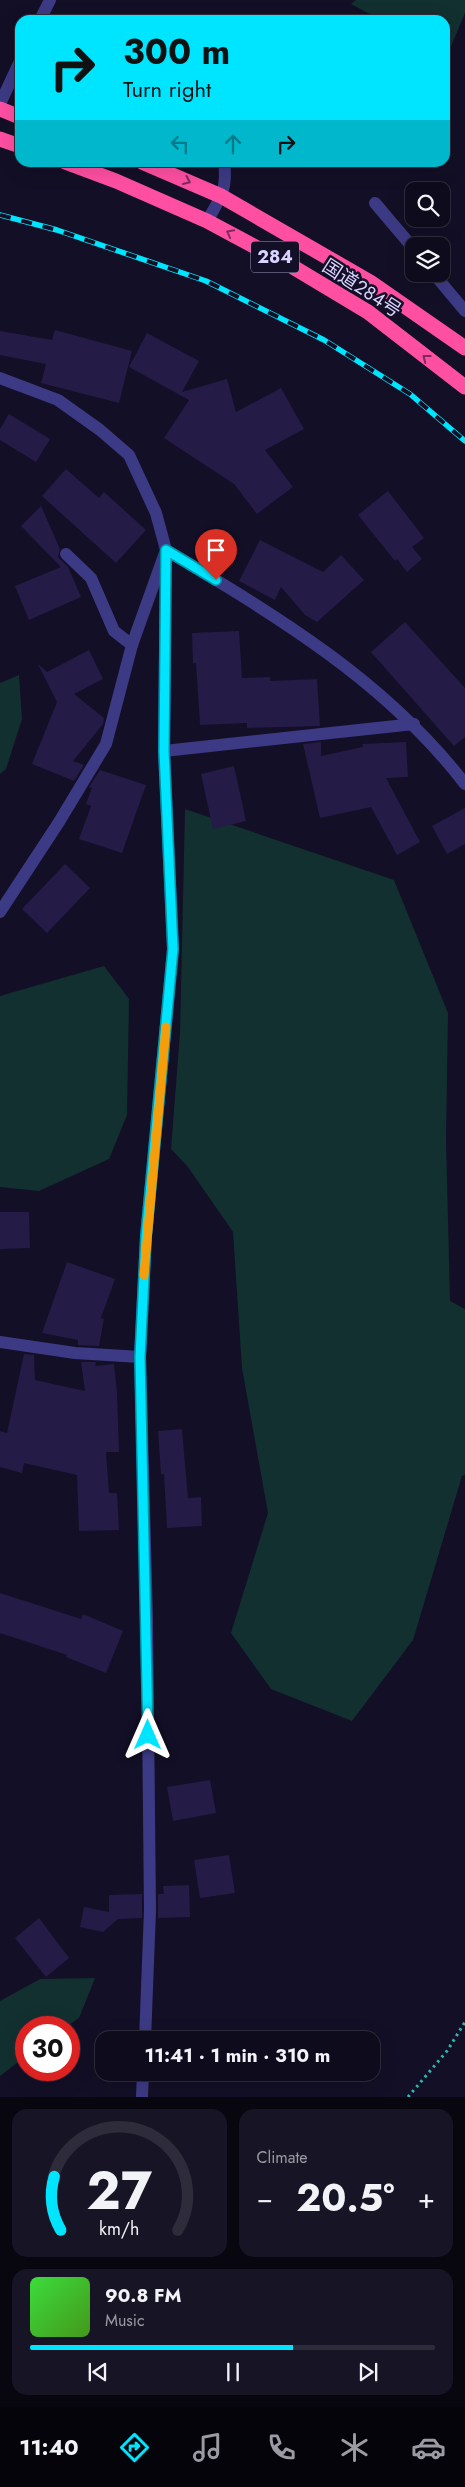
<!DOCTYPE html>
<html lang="en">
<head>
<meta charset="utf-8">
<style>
	:root { --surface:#0e0b1c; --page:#171425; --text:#f1f3f6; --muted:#9b9ba3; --line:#2e2b3b; --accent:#00e5ff }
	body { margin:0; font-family:Jost,"Noto Sans JP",sans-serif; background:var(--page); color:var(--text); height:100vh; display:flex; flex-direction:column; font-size:19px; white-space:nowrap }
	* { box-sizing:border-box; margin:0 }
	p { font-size:16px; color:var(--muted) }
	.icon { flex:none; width:28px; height:28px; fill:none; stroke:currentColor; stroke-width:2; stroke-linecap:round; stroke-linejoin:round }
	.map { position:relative; height:2097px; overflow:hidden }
	.panel { display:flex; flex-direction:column; gap:12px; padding:12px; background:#08060f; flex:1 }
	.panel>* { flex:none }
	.hud { position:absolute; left:15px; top:15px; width:435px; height:152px; border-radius:15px; box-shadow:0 5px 20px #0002,0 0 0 1px var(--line); background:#00e5ff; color:#111; overflow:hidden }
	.tools { position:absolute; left:405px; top:182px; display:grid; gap:10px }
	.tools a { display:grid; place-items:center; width:45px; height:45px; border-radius:10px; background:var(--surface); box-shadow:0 5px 20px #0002,0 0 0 1px var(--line); font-size:25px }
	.speed { position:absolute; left:15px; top:2016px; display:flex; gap:10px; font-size:25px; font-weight:700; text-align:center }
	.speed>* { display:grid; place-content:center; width:65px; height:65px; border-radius:50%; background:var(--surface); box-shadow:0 5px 20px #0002,0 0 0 1px var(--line); line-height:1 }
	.speed .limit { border:8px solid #d22; background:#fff; color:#111 }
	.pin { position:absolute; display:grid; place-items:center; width:42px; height:42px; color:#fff; margin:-51px -21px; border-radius:50% 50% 50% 0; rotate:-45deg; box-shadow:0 0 5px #0007 }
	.pin .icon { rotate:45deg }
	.me { position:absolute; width:55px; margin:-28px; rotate:0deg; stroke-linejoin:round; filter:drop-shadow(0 0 4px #0008) }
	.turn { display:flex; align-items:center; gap:18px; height:105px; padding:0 25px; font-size:22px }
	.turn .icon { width:65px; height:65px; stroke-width:2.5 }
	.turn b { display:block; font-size:35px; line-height:42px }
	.lanes { display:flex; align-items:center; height:48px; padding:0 25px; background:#0003; justify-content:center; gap:25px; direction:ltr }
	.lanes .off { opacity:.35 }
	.big { font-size:38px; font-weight:700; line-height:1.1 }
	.panel .widget { flex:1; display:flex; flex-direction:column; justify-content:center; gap:8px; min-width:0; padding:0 18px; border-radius:15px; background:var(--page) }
	.panel .dial { align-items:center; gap:0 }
	.dial svg { height:130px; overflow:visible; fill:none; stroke:var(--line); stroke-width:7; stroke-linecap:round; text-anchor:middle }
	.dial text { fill:var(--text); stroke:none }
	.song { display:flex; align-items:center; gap:15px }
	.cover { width:60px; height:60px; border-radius:8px; background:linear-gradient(135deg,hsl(120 70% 55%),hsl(100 70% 35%)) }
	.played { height:5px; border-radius:2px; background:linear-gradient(90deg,var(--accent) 65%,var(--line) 65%) }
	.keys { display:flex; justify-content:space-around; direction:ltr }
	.heat { display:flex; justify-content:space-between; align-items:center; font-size:28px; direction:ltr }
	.panel .tiles { flex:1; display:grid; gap:12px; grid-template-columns:1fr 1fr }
	.widget:last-child { grid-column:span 2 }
	.trip { position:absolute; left:95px; top:2031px; width:285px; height:50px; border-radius:15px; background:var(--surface); box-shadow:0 5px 20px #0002,0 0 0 1px var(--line); font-weight:700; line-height:50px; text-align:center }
	.tabs { display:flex; height:80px; justify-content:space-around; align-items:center; background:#06040b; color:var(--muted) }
	.tabs .icon { width:35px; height:35px }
	.tabs .current { color:var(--accent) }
	.tabs b { font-size:22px; color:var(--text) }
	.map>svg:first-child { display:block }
	.green { fill:#12302f }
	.building { fill:#241b47 }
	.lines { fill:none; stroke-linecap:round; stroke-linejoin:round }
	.path { stroke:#2fb8b0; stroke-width:3; stroke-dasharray:2.5 4; stroke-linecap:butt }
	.street { stroke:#3d3a85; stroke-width:12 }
	.highway { stroke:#ff4fa3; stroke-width:15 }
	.rail-casing { stroke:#00e5ff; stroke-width:5.5 }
	.rail { stroke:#130f26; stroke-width:4; stroke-dasharray:11; stroke-linecap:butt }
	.oneway { stroke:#7d2c5e }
	.route-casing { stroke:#0095a6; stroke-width:12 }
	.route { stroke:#00e5ff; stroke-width:9 }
	.slow { stroke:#f59e0b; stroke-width:9 }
	.labels { text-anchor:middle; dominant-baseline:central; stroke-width:5; stroke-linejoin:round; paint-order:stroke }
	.shield { fill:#130f26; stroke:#9e99be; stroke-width:1 }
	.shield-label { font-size:18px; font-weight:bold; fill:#d9d4ff }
	.street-label { font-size:19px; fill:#d9d4ff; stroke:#130f26 }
</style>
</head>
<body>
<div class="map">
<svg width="465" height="2097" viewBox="0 0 465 2097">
	<rect width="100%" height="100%" fill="#130f26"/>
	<g class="green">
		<path d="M 356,0 L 465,0 L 465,13 L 447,56 L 445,54 L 445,20 L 381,20 L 351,4 Z"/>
		<path d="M 19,675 L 22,719 L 6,769 L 0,774 L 0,683 Z"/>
		<path d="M 185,809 L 394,880 L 448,1013 L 446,1139 L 450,1301 L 465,1309 L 465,1475 L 462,1476 L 413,1640 L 352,1721 L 271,1689 L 231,1633 L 268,1513 L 242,1368 L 233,1232 L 188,1167 L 171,1149 L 180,1033 Z"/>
		<path d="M 104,966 L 129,999 L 127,1115 L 109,1159 L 39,1191 L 0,1187 L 0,996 Z"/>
		<path d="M 95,1978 L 79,2018 L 66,2027 L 26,2028 L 26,2056 L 0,2076 L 0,2001 L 40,1979 Z"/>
	</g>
	<g class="building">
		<path d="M 55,330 L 132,351 L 119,403 L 41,383 L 46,364 L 0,355 L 0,331 L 52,340 Z"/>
		<path d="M 147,333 L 199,361 L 182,392 L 227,379 L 236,412 L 281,388 L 304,429 L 265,450 L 293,487 L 257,514 L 234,484 L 164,438 L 189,400 L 129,367 Z"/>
		<path d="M 9,414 L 50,439 L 36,462 L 0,440 L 0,429 Z"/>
		<path d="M 66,469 L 99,498 L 104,492 L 146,530 L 116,563 L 42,496 Z"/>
		<path d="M 388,491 L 424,538 L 412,547 L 422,559 L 407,572 L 397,559 L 395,561 L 358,515 Z"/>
		<path d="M 41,506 L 60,549 L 58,557 L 68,567 L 81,597 L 29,620 L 15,586 L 61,567 L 21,526 Z"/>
		<path d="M 260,540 L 323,572 L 341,555 L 364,580 L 317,622 L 305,615 L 281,587 L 275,600 L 239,581 Z"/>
		<path d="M 405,622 L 465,688 L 465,737 L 454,746 L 371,652 Z"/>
		<path d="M 239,631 L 242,678 L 270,677 L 270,681 L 317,679 L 320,726 L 247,728 L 247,723 L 200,725 L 196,663 L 193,663 L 192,633 Z"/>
		<path d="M 89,650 L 103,679 L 74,694 L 104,718 L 103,724 L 73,761 L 84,765 L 74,781 L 32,764 L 57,702 L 38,664 L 47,672 Z"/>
		<path d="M 321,742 L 321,756 L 363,747 L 362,744 L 406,742 L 408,777 L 386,778 L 420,842 L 397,855 L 371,807 L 320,818 L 303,744 Z"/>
		<path d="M 234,766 L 246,821 L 213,829 L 201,774 Z"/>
		<path d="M 100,770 L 146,785 L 122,853 L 79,839 L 91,806 L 86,804 L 92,788 L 89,787 Z"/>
		<path d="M 465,808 L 465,844 L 447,854 L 432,826 Z"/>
		<path d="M 65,864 L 90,888 L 47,933 L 22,909 Z"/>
		<path d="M 0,1212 L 29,1212 L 30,1248 L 0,1249 Z"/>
		<path d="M 67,1262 L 115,1279 L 101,1318 L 104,1319 L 99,1346 L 78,1345 L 78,1340 L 42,1333 Z"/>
		<path d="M 24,1354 L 34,1355 L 35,1380 L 85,1391 L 81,1362 L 96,1362 L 95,1366 L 114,1364 L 117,1392 L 119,1452 L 106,1452 L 109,1493 L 117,1493 L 119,1530 L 79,1531 L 77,1475 L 24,1463 L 22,1473 L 0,1467 L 0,1431 L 7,1433 Z"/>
		<path d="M 182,1429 L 188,1498 L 201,1497 L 202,1526 L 167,1528 L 164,1474 L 161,1474 L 158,1431 Z"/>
		<path d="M 0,1593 L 81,1619 L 83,1614 L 123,1631 L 106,1673 L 66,1657 L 67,1655 L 0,1633 Z"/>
		<path d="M 210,1780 L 216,1813 L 173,1821 L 167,1787 Z"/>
		<path d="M 229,1855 L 235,1893 L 200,1898 L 194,1860 Z"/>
		<path d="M 189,1885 L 190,1917 L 158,1918 L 158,1894 L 164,1894 L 163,1886 Z"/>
		<path d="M 142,1894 L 142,1918 L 118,1919 L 103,1932 L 80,1927 L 84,1907 L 109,1912 L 109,1895 Z"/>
		<path d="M 39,1918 L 69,1958 L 46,1977 L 15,1938 Z"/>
	</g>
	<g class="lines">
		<path class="path" d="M 408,2097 L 447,2051 L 465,2022"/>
		<g class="street">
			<path d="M 40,20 L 50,0"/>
			<path d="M 0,104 L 20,61"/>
			<path d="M 375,203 L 414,249"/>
			<path d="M 207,221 C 220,199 228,189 224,162"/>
			<path d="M 434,274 L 465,311"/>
			<path d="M 0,378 L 58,400 L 100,430 L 129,455 L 156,513 L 166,550 L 164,751 L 173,949 L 146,1236 L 140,1357 L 147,1618 L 150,1910 L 145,2040"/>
			<path d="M 66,554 L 91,578 L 114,631 L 132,645"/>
			<path d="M 164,751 L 414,724"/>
			<path d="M 0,912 L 59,822 L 106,744 L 132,645 L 166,550 C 275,615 386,681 465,784"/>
			<path d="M 0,1342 L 75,1353 L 140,1357"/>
			<path d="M 142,2097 L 143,2072"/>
		</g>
		<g class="highway">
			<path d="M 0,109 L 20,117"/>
			<path d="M 0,139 L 20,146"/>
			<path d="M 65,162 L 116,181 L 207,221 L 293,267 L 368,312 L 465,387"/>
			<path d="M 142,162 L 221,196 L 370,282 L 465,348"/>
		</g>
		<g class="rail-casing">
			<path id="rail" d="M 0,215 L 57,230 L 206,281 L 324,340 L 410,394 L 465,441"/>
		</g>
		<use href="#rail" class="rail"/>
	</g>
	<defs><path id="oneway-chevron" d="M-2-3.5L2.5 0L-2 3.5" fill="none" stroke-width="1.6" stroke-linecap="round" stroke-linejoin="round" transform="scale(1.25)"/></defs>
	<g class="oneway">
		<use href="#oneway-chevron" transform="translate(187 181) rotate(24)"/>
		<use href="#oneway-chevron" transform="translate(230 233) rotate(-152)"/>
		<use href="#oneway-chevron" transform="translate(426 358) rotate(-142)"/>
	</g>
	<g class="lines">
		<g class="route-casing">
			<path id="route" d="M 148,1735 L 140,1357 L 146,1236 L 173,949 L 164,751 L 166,550 L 216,580"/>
		</g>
		<use href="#route" class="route"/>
		<path class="slow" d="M 144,1275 L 166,1027"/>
	</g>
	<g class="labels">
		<rect class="shield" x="251" y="241.5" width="48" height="31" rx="4"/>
		<g class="shield-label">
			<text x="275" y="257">284</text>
		</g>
		<g class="street-label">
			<text transform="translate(362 288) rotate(33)">国道284号</text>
		</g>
	</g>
</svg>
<div class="tools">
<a><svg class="icon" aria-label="search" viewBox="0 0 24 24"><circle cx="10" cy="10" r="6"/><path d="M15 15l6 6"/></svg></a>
<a><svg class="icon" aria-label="layers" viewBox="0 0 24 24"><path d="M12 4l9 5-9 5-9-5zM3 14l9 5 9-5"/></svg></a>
</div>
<div class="speed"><div class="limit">30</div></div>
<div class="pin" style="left:216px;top:580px;background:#d93025"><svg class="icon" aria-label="arrive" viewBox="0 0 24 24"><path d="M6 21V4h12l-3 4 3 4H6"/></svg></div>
<svg class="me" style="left:148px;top:1735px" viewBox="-20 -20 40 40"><path d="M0-17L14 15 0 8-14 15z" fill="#00e5ff" stroke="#fff" stroke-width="4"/></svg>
<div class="trip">11:41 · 1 min · 310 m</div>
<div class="hud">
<div class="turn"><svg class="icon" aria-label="right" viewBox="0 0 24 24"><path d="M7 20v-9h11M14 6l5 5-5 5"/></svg><div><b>300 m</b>Turn right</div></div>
<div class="lanes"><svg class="icon off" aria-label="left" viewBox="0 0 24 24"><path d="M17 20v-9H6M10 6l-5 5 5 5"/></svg><svg class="icon off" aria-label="ahead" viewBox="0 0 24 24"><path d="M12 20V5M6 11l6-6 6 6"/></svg><svg class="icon" aria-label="right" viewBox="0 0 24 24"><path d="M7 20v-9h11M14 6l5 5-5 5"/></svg></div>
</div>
</div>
<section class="panel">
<div class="tiles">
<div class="widget dial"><svg viewBox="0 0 100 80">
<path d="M14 69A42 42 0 1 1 86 69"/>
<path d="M14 69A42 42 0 0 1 10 36" stroke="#00e5ff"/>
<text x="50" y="56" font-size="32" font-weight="700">27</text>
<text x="50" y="72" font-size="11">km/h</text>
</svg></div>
<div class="widget"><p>Climate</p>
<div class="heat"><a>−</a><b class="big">20.5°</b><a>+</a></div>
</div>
<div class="widget">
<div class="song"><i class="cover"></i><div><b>90.8 FM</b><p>Music</p></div></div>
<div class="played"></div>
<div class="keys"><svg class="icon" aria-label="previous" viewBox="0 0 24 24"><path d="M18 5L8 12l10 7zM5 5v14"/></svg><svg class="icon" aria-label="pause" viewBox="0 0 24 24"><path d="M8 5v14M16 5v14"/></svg><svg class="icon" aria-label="next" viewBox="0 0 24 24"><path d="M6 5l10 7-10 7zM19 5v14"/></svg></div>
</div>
</div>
</section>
<nav class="tabs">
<b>11:40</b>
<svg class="icon current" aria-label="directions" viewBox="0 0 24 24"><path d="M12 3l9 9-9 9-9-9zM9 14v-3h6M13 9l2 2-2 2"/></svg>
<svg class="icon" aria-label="music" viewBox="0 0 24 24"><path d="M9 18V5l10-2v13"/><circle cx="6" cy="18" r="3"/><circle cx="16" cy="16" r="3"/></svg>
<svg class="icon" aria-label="phone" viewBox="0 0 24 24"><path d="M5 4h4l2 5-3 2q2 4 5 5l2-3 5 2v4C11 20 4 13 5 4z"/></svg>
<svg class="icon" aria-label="climate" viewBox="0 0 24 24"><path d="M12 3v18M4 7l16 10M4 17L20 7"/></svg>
<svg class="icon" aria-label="car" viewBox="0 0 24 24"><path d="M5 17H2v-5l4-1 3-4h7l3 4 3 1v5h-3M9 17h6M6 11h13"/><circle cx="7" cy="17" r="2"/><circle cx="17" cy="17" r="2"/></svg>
</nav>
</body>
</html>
